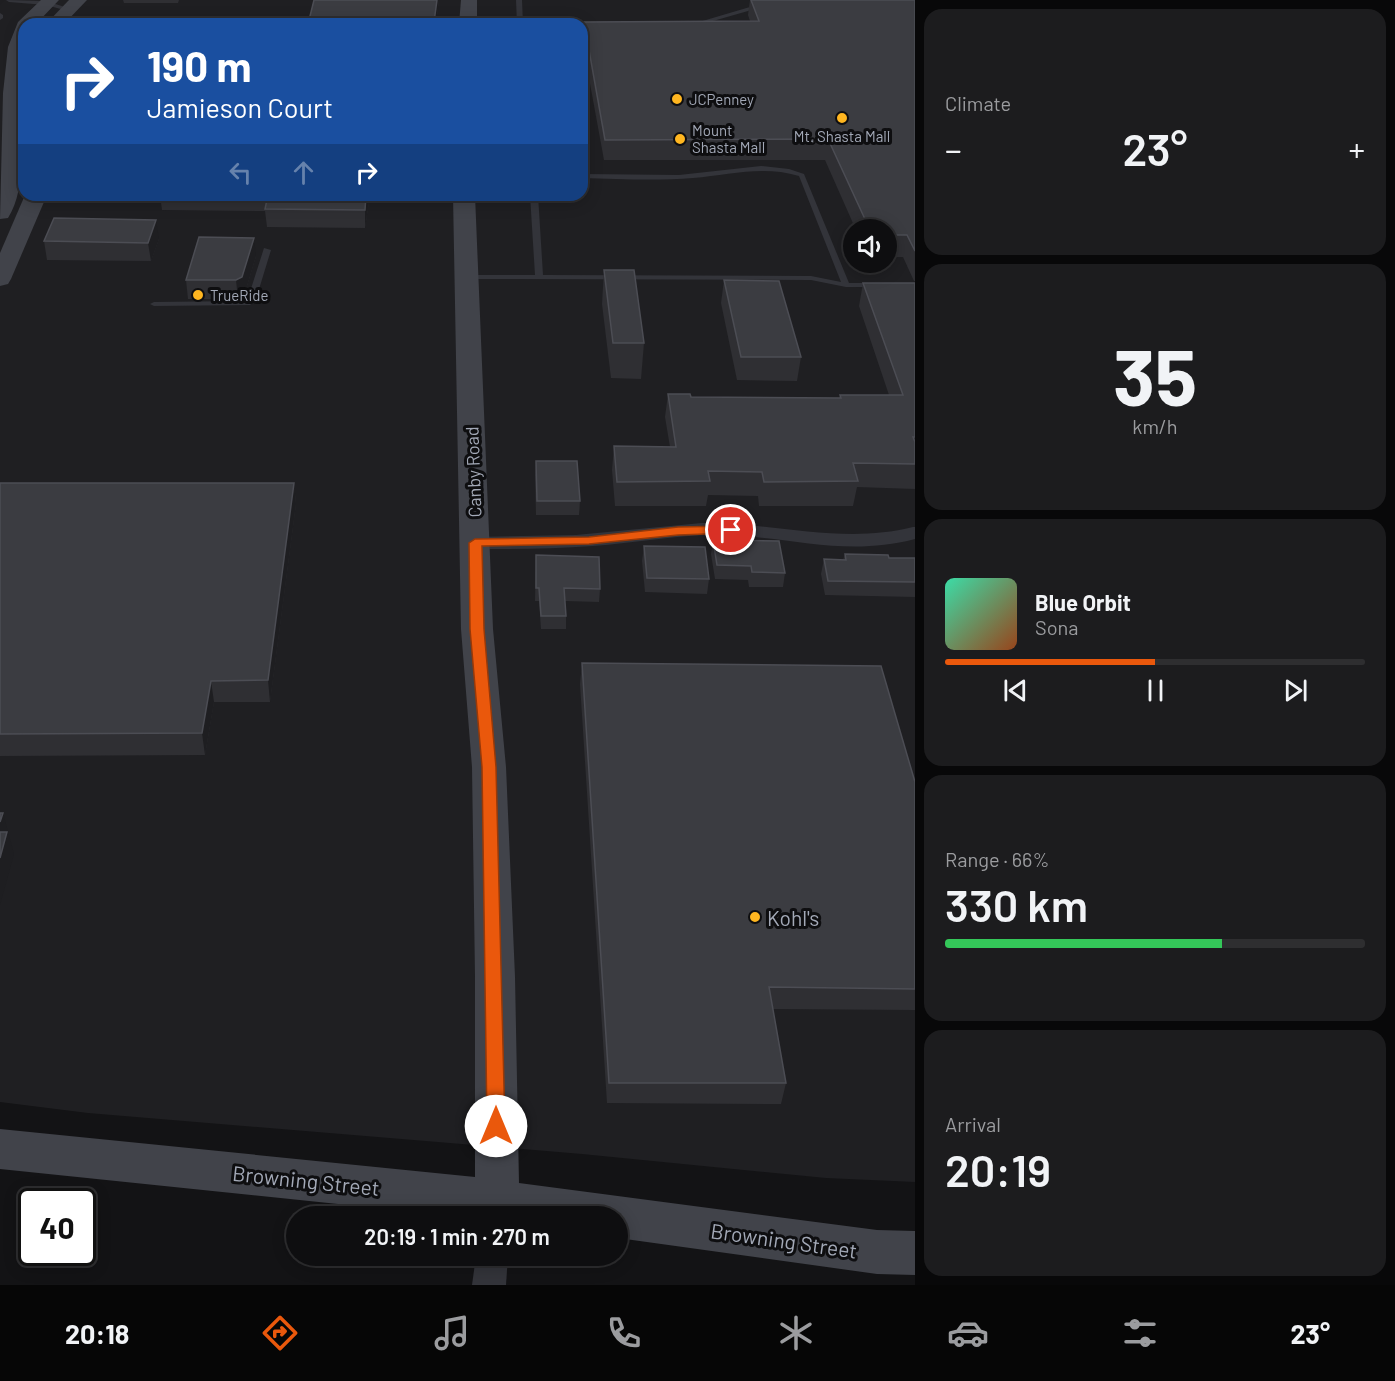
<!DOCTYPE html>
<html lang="en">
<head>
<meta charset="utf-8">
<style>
	:root { --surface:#0e0e10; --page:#1c1c1e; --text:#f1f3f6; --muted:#9b9c9f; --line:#2e2e30; --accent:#ea580c }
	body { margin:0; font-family:Barlow,sans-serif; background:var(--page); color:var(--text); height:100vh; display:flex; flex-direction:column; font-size:22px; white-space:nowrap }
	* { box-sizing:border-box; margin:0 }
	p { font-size:20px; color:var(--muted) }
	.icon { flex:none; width:33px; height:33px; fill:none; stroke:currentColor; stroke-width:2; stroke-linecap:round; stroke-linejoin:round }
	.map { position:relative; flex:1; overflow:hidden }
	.sheet { display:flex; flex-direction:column; gap:9px; padding:9px; background:#080809; width:480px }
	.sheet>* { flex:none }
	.hud { position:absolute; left:18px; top:18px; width:570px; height:183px; border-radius:18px; box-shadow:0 3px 15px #0003,0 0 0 2px var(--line); background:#1a4fa0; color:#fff; overflow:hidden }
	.buttons { position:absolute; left:843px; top:219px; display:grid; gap:12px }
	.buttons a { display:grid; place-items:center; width:54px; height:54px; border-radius:50%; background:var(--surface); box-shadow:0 3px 15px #0003,0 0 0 2px var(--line); font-size:30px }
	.speed { position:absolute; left:18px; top:1188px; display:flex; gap:12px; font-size:30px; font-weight:700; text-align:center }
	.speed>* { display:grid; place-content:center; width:78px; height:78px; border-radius:50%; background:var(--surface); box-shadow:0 3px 15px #0003,0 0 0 2px var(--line); line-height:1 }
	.speed .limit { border:3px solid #111; border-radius:9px; background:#fff; color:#111 }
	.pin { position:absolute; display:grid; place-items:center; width:51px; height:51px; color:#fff; margin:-26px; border:3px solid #fff; border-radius:50%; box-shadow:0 2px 6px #0007 }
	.me { position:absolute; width:66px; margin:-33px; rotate:0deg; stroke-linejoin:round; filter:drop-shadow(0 0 4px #0008) }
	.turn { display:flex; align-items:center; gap:21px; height:126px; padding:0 30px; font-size:27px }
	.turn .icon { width:78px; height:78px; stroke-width:2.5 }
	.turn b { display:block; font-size:42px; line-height:51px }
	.lanes { display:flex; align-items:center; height:57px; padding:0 30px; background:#0003; justify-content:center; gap:30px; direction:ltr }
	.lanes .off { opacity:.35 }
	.big { font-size:45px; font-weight:600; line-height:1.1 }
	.sheet .widget { flex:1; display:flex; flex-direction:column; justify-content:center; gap:9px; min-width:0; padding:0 21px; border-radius:18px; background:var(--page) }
	.sheet .dial { align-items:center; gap:0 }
	.dial b { font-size:78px; line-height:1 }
	.song { display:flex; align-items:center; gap:18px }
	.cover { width:72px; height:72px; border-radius:9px; background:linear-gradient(135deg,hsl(160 70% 55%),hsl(20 70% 35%)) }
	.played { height:6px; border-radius:3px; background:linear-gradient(90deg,var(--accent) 50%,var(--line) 50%) }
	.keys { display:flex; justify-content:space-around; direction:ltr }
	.heat { display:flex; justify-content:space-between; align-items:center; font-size:33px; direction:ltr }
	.charge { height:9px; border-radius:4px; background:linear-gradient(90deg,#34c759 66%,var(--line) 0) }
	.trip { position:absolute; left:286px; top:1206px; width:342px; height:60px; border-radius:30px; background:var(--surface); box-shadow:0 3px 15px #0003,0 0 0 2px var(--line); font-weight:600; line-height:60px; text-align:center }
	.tabs { display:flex; height:96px; justify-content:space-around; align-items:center; background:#060606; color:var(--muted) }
	.tabs .icon { width:42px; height:42px }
	.tabs .selected { color:var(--accent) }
	.tabs b { font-size:27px; color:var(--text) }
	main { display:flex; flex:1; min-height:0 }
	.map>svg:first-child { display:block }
	.built { fill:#1f1f22; fill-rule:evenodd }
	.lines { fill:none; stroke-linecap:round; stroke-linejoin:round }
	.lane { fill:#33343a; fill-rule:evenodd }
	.street { fill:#33343a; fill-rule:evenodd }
	.secondary { fill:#41434a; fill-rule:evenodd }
	.wall { fill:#2f2f33 }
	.shaded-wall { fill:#1e1e21 }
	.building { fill:#3b3c41; stroke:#4c4d54; stroke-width:1.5 }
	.route { fill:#ea580c; stroke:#983908; stroke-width:1.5 }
	.poi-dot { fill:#ffb620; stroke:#0e0e10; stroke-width:2 }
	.labels { text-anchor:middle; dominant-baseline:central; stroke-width:6; stroke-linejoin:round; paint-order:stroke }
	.far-poi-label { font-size:15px; fill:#a3a9b7; stroke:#0e0e10; text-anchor:start }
	.street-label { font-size:18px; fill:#a3a9b7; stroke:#0e0e10 }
	.near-poi-label { font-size:21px; fill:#a3a9b7; stroke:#0e0e10; text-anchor:start }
	.near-street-label { font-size:21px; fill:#a3a9b7; stroke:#0e0e10 }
</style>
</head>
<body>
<main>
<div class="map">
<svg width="915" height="1285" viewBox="0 0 915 1285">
	<rect width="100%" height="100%" fill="#131315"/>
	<path class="built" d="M 0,0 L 915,0 L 915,1182 L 826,1178 L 582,1154 L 88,1113 L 0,1102 ZM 24,24 L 582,24 L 582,195 L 24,195 ZM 854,230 L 886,230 L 886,262 L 854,262 Z"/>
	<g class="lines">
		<g class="lane">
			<path d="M 6,0 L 46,1 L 71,9 L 68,11 L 46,5 L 9,2 Z"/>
			<path d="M 516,0 L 522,0 L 523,24 L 517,24 Z"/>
			<path d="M 760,4 L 763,6 L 762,7 L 692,27 L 689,25 Z"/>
			<path d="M 0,13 L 3,15 L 3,18 L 0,20 Z"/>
			<path d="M 761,166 L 789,169 L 804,174 L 849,283 L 875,283 L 879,285 L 878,287 L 846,287 L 811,280 L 468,279 L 464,277 L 468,275 L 535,275 L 530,195 L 538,195 L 543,275 L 811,276 L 841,282 L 799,176 C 763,165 729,175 693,178 C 657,181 619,179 582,178 L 582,174 L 679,175 Z"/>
			<path d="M 264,248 L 271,250 L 256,299 L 250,305 L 154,306 L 150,304 L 154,302 L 245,301 L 248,298 Z"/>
		</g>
		<g class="street">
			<path d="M 702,523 C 773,522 842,545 913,527 L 915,527 L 915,539 C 843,558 787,535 716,535 C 675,535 634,543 593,546 C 554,549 514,549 475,549 L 468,548 L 465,543 L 468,538 L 475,537 L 576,535 Z"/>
			<path d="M 476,1256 L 508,1256 L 506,1285 L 472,1285 Z"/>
		</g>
		<g class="secondary">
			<path d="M 41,0 L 59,0 L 36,24 L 24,24 C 24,47 22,71 22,94 C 21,129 28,188 8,218 L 0,219 L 3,93 L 8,47 L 18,22 Z"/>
			<path d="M 69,0 L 87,0 L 64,24 L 46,24 Z"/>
			<path d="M 461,0 L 477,0 L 477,24 L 459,24 Z"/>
			<path d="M 25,195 L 47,195 L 11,279 L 8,284 L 0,286 L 0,253 Z"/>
			<path d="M 453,195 L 475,195 L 493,629 L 506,767 L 515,977 L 519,1183 L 877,1230 L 915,1231 L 915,1275 L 877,1274 L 618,1238 L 618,1216 L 453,1216 L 0,1169 L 0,1129 L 475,1177 L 475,977 L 472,767 L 461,629 Z"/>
		</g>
	</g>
	<g class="wall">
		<path d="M 123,0 L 179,0 L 178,3 L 124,3 Z"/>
		<path d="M 314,0 L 439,0 L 436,24 L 308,24 Z"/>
		<path d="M 750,0 L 915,0 L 915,281 L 914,281 L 903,257 L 886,257 L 886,230 L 856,230 L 825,160 L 604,160 L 582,40 L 584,22 L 750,21 L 748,15 Z"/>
		<path d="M 160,195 L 370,195 L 365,228 L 267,227 L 265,211 L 162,210 Z"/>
		<path d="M 159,239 L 151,261 L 47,260 L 44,241 Z"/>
		<path d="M 256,256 L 244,296 L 238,299 L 188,299 L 186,280 Z"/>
		<path d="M 604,270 L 644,343 L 641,379 L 611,378 L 602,304 Z"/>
		<path d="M 724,280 L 801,357 L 797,381 L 737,380 L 721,303 Z"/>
		<path d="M 863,283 L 915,283 L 915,489 L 857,487 L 853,506 L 759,506 L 758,496 L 708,495 L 706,506 L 615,506 L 612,470 L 614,446 L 670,447 L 665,417 L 668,394 L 691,397 L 839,398 L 840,395 L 889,395 L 859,306 Z"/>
		<path d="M 536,461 L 580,501 L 579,515 L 536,515 L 535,475 Z"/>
		<path d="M 0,483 L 294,483 L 296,504 L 270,702 L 214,702 L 205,755 L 0,756 Z"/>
		<path d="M 713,540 L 785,573 L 783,587 L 749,587 L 748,580 L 715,579 L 711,554 Z"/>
		<path d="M 644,546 L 709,579 L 707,594 L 645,592 L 642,561 Z"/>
		<path d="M 845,554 L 889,558 L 915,558 L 915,597 L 825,595 L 821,574 L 824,559 L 843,560 Z"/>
		<path d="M 536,555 L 600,589 L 599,602 L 565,601 L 566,616 L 566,629 L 541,629 L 539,601 L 535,601 Z"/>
		<path d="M 582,663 L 915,782 L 915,1010 L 773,1009 L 786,1083 L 781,1104 L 607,1103 L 580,684 Z"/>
	</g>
	<g class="shaded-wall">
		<path d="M 0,0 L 5,0 L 0,5 Z"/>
		<path d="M 437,0 L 439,0 L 436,24 L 434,24 Z"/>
		<path d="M 366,195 L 370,195 L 365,228 L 365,210 Z"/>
		<path d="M 156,220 L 159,239 L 151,261 L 148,243 Z"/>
		<path d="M 254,238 L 256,256 L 244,296 L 238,299 L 236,280 Z"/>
		<path d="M 294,483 L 296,504 L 270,702 L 268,680 Z"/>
		<path d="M 211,681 L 214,702 L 205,755 L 202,733 Z"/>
		<path d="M 3,813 L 14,854 L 0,905 L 0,822 Z"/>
	</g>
	<g class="building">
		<path d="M 314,0 L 437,0 L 434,22 L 427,22 L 427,24 L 308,24 Z"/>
		<path d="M 751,0 L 915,0 L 915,251 L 907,235 L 886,235 L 886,230 L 870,230 L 828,139 L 605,140 L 584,22 L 759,21 Z"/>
		<path d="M 268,195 L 366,195 L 365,210 L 265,209 Z"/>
		<path d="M 54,218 L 156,220 L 148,243 L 44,241 Z"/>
		<path d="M 199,237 L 254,238 L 242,277 L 236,280 L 186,280 Z"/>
		<path d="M 604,270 L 634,270 L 644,343 L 613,343 Z"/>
		<path d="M 724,280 L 779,281 L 801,357 L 741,357 Z"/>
		<path d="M 863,283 L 915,283 L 915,437 L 913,437 L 915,442 L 915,464 L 853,463 L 858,481 L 764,482 L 762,472 L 708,471 L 710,481 L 617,482 L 614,446 L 676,447 L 668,394 L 690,394 L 691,397 L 841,398 L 840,395 L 903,395 Z"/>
		<path d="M 536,461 L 577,461 L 580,501 L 537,501 Z"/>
		<path d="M 0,483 L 294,483 L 268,680 L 211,681 L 202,733 L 0,734 Z"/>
		<path d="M 713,540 L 779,541 L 785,573 L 752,572 L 751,566 L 717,565 Z"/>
		<path d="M 644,546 L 705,547 L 709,579 L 647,578 Z"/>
		<path d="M 845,554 L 888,555 L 889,558 L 915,558 L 915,582 L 828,581 L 824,559 L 846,560 Z"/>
		<path d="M 536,555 L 599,557 L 600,589 L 564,588 L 566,616 L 541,616 L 539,588 L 536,588 Z"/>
		<path d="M 582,663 L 881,666 L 915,782 L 915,989 L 769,987 L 786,1083 L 609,1083 Z"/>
		<path d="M 0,813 L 3,813 L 0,822 Z"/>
		<path d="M 0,832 L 7,832 L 0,858 Z"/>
	</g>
	<path class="route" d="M 731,526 L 735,527 L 737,530 L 735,533 L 678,535 L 589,544 L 482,546 L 484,629 L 496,767 L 505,1126 L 503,1132 L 496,1134 L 489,1132 L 487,1126 L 482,767 L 470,629 L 469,543 L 475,539 L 589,537 L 678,527 Z"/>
	<g class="poi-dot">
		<circle cx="677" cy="99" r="6"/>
		<circle cx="842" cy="118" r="6"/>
		<circle cx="680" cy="139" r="6"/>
		<circle cx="198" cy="295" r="6"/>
		<circle cx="755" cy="917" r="6"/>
	</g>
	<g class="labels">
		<g class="far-poi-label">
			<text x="689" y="99">JCPenney</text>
			<text x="692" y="130">Mount<tspan x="692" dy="17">Shasta Mall</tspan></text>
			<text x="842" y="136" text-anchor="middle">Mt. Shasta Mall</text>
			<text x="210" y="295">TrueRide</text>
		</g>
		<g class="street-label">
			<text transform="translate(473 472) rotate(-92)">Canby Road</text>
		</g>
		<g class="near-poi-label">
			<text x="767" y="917">Kohl's</text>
		</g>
		<g class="near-street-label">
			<text transform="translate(306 1180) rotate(6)">Browning Street</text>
			<text transform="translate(784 1240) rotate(8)">Browning Street</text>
		</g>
	</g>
</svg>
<div class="buttons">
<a><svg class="icon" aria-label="sound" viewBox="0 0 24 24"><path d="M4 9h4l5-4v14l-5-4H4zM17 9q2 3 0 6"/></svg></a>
</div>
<div class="speed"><div class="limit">40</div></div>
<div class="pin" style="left:731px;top:530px;background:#d93025"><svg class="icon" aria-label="arrive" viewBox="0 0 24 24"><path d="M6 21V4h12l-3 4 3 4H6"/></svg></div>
<svg class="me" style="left:496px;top:1126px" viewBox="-20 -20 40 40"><circle r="19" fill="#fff"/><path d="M0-13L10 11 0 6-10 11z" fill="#ea580c"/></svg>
<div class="trip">20:19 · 1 min · 270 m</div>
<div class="hud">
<div class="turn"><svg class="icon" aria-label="right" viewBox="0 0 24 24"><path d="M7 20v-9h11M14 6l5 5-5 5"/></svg><div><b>190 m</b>Jamieson Court</div></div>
<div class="lanes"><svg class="icon off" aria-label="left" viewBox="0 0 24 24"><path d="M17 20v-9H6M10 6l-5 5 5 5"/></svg><svg class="icon off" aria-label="ahead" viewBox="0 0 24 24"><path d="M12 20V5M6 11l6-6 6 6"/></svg><svg class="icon" aria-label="right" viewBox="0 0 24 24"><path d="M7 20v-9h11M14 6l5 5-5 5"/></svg></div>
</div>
</div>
<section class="sheet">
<div class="widget"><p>Climate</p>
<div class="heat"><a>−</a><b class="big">23°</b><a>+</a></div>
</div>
<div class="widget dial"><b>35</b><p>km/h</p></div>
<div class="widget">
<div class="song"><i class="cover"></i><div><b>Blue Orbit</b><p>Sona</p></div></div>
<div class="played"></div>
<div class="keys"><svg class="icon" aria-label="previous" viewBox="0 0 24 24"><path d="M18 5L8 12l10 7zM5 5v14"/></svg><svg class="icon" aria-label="pause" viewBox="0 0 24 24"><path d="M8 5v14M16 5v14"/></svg><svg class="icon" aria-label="next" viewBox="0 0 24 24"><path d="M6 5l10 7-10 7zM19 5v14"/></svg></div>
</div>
<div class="widget"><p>Range · 66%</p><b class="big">330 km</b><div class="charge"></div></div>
<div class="widget"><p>Arrival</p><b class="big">20:19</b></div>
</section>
</main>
<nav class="tabs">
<b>20:18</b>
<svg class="icon selected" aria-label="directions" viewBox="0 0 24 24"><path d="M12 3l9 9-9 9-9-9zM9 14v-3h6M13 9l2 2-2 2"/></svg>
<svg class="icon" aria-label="music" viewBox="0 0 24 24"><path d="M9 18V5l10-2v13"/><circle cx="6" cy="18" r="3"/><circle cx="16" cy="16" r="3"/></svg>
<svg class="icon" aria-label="phone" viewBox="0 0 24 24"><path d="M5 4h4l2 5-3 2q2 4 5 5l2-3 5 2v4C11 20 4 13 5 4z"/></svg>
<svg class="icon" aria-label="climate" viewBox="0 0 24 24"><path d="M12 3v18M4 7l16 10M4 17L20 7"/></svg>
<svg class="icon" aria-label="car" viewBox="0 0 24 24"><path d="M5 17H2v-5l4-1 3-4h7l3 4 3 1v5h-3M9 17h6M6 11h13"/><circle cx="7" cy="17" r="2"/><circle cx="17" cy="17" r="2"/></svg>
<svg class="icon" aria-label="filters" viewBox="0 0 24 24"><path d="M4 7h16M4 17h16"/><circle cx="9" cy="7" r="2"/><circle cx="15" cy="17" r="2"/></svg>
<b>23°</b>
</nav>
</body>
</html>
